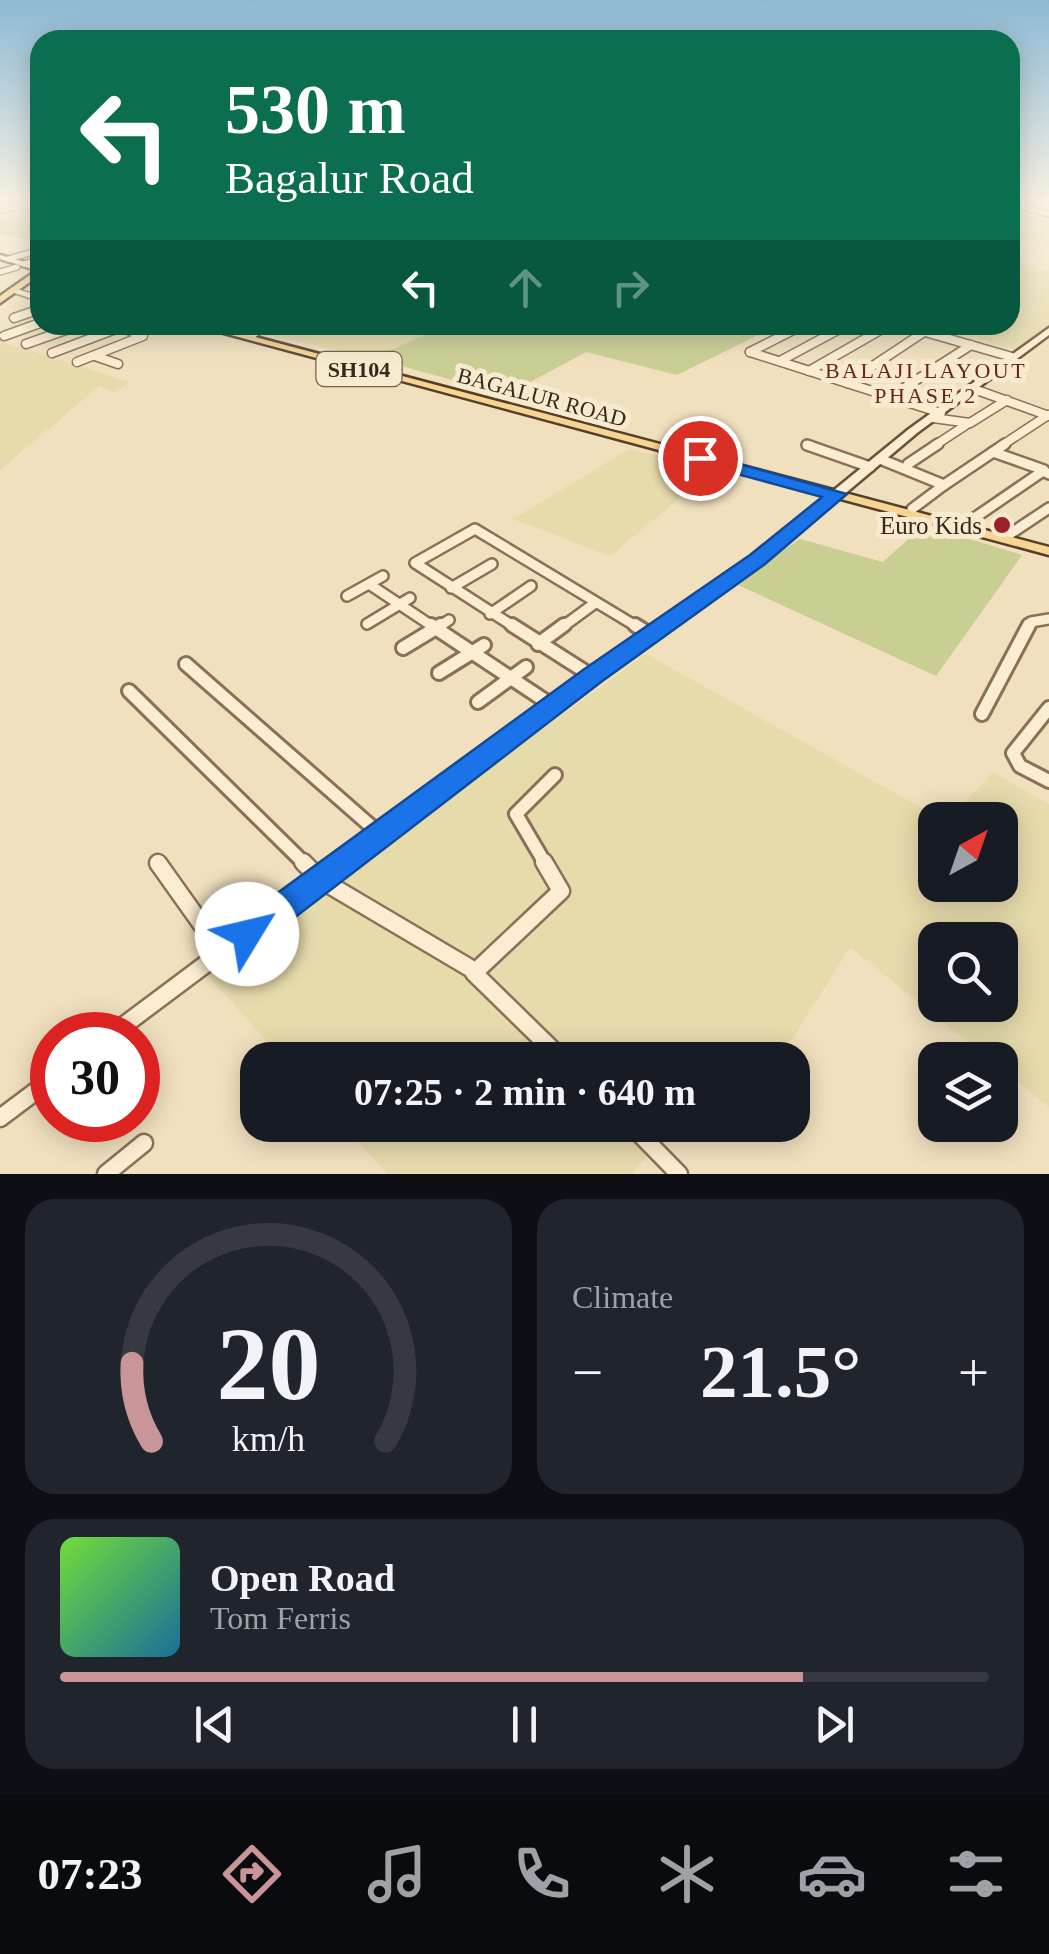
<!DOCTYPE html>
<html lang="en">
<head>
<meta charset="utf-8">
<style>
	:root { --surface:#171b24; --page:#20242c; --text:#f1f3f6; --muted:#9ea1a6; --line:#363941; --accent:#ca9599 }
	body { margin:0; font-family:Georgia,serif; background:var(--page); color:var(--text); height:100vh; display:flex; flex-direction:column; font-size:38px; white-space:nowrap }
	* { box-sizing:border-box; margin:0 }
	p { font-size:32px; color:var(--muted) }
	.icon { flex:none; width:55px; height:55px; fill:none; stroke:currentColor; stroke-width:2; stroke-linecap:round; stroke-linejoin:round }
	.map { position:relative; height:1174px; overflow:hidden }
	.details { display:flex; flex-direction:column; gap:25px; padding:25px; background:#0d0f14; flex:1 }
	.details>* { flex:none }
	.top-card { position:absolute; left:30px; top:30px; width:990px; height:305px; border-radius:30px; box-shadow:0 5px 25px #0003; background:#0b6e4f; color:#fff; overflow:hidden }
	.needle { width:65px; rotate:40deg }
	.fabs { position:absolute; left:918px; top:802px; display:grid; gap:20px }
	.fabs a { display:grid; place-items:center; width:100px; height:100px; border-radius:20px; background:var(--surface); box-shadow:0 5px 25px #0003; font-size:50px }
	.speed { position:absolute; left:30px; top:1012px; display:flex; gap:20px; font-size:50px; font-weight:700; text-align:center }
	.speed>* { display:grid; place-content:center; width:130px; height:130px; border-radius:50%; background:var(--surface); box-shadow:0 5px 25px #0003; line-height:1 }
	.speed .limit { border:15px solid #d22; background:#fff; color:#111 }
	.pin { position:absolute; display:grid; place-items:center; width:85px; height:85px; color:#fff; margin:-42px; border:5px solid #fff; border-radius:50%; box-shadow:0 2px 10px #0007 }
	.me { position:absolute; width:110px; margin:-55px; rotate:54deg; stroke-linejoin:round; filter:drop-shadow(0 0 8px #0008) }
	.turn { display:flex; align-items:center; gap:35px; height:210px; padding:0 30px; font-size:45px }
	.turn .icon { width:130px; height:130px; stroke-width:2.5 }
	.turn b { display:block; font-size:70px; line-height:85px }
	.lanes { display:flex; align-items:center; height:95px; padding:0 30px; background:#0003; justify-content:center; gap:50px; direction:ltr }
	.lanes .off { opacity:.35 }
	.big { font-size:75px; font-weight:700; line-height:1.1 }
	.details .tile { flex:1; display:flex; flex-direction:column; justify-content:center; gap:15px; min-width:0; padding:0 35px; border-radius:30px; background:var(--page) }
	.details .dial { align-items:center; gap:0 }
	.dial svg { height:260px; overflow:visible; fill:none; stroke:var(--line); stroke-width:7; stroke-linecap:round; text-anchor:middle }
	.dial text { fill:var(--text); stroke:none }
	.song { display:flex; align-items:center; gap:30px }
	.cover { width:120px; height:120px; border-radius:15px; background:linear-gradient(135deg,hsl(100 70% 55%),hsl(200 70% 35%)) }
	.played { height:10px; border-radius:5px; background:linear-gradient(90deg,var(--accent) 80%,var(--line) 80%) }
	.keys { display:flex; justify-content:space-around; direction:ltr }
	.heat { display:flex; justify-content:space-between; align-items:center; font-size:55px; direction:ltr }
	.details .tiles { flex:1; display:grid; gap:25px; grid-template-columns:1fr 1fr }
	.tile:last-child { grid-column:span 2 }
	.trip { position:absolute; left:240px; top:1042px; width:570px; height:100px; border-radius:30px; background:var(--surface); box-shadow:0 5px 25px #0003; font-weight:700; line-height:100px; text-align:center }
	.dock { display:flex; height:160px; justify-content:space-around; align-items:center; background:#090b0e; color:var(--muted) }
	.dock .icon { width:70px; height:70px }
	.dock .selected { color:var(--accent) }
	.dock b { font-size:45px; color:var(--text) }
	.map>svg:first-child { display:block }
	.farmland { fill:#e6dbab; fill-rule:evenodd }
	.green { fill:#c9ce92 }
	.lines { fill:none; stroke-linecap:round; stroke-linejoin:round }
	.street-far4-casing { stroke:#897056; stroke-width:8 }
	.street-far3-casing { stroke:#897056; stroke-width:11 }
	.street-far2-casing { stroke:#897056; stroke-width:14 }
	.street-far1-casing { stroke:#897056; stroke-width:18 }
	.street-casing { stroke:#897056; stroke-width:21 }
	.secondary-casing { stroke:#6b5139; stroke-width:5 }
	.primary-casing { stroke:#563e2b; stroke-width:5 }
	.street-far4 { stroke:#fbedd1; stroke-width:5 }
	.street-far3 { stroke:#fbedd1; stroke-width:8 }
	.street-far2 { stroke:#fbedd1; stroke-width:9 }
	.street-far1 { stroke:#fbedd1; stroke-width:12 }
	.street { stroke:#fbedd1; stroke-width:16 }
	.secondary { fill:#fbedd1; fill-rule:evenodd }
	.primary { fill:#f6d593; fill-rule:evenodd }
	.route { fill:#1a73e8; stroke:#114b97; stroke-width:2.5 }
	.poi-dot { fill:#9b2327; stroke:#f7eace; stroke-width:4 }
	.labels { text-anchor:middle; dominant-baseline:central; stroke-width:10; stroke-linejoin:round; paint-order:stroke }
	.shield { fill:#f7eace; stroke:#716251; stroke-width:2.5 }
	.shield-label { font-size:22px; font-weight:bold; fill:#38281b }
	.far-neighbourhood-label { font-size:22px; letter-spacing:2.5px; fill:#672718; stroke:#f7eace }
	.far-street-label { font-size:22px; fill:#38281b; stroke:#f7eace }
	.poi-label { font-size:25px; fill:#38281b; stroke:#f7eace; text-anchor:end }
</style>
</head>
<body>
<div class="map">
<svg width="1049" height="1174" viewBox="0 0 1049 1174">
	<rect width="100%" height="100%" fill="#f0e0be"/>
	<g class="farmland">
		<path d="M 1010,212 L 1049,221 L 1049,245 L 1010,235 Z"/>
		<path d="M 1010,261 L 1049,271 L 1049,329 L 1017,350 L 927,325 L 1010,325 Z"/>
		<path d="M 239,325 L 446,325 L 373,358 L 236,328 Z"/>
		<path d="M 0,341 L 129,382 L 115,393 L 99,386 L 0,470 Z"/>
		<path d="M 629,449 L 713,470 L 610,556 L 513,519 Z"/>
		<path d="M 646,654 L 943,820 L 935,820 L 935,885 L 1000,885 L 1000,820 L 948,820 L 993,772 L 1049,804 L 1049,1107 L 1000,1068 L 1000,1060 L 990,1060 L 850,947 L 779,1060 L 284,1060 L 206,974 ZM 935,940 L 1000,940 L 1000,1005 L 935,1005 Z"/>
		<path d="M 343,1125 L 673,1125 L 632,1174 L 387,1174 Z"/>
	</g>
	<g class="green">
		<path d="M 40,204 L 40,243 L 0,234 L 0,212 Z"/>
		<path d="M 446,325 L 779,325 L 677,375 L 586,352 L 506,395 L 373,358 Z"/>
		<path d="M 924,525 L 1022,555 L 936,676 L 734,583 L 800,539 L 883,562 Z"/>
	</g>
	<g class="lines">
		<g class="street-far4-casing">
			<g id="street-far4">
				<path d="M 1010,204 L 1049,214"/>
				<path d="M 0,210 L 40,202"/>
				<path d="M 8,259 L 40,250"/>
				<path d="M 24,264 L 40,259"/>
				<path d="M 0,272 L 17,267"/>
				<path d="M 13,290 L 40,299"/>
			</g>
		</g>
		<g class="street-far3-casing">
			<g id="street-far3">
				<path d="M 14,318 L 40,309"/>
				<path d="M 901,325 L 1012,357"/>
				<path d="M 251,335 L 267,325"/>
				<path d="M 4,336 L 40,323"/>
				<path d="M 26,344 L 80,325"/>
				<path d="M 750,352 L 941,413"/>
				<path d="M 750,352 L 803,325"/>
				<path d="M 52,353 L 121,327"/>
				<path d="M 95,356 L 118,364"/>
				<path d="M 780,361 L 847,325"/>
				<path d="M 77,362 L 143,336 L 115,325"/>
				<path d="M 809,371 L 889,325"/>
				<path d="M 847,383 L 924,332"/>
				<path d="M 974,389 L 1049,416"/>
				<path d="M 890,397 L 971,345"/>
				<path d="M 933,418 L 970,423 L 1007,400"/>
				<path d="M 807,445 L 811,446"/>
				<path d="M 934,446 L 969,423"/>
				<path d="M 1001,446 L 1048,415"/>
			</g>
		</g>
		<g class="street-far2-casing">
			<g id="street-far2">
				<path d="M 807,445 L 870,467"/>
				<path d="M 993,452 L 1044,470"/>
				<path d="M 880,459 L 944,485 L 1005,444"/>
				<path d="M 908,464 L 938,444"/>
				<path d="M 912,509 L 944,485"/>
				<path d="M 967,523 L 1043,471 L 1049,474"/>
				<path d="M 1010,534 L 1049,508"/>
				<path d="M 369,584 L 435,628"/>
				<path d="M 451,588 L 492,564"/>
				<path d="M 347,596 L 383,576"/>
				<path d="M 490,614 L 531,586"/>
				<path d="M 367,624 L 410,598"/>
				<path d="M 437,628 L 449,620"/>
				<path d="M 516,628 L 415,563 L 475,529 L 639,628"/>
				<path d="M 561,628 L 595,603"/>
				<path d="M 661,628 L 758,559 L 837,494"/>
				<path d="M 1028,628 L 1031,622 L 1049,619"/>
			</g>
		</g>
		<g class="street-far1-casing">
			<g id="street-far1">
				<path d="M 431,625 L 553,706"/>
				<path d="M 512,625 L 592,676"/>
				<path d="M 635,625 L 651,635"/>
				<path d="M 538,644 L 564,625"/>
				<path d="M 403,648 L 441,625"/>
				<path d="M 186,664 L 381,835"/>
				<path d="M 439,673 L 484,645"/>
				<path d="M 129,691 L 306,865"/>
				<path d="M 478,702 L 526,667"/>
				<path d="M 1049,708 L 1013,753 L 1020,766 L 1049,781"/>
				<path d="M 982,714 L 1029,625"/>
				<path d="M 339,865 L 664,625"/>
				<path d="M 546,865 L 516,814 L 555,775"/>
			</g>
		</g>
		<g class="street-casing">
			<g id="street">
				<path d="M 303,862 L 321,880 L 475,971"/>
				<path d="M 544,862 L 561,891 L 474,973 L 563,1060"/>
				<path d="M 158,863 L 222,953"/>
				<path d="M 111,1035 L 342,862"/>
				<path d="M 0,1118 L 52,1079"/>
				<path d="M 631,1125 L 679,1174"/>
				<path d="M 106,1174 L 144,1143"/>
			</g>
		</g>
		<g class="secondary-casing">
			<g id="secondary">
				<path d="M 0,255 L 39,266 L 40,268 L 36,270 L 0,259 Z"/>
				<path d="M 1049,328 L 1049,335 L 917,433 L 841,497 L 833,497 L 831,494 L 833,491 L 909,429 Z"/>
			</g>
		</g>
		<g class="primary-casing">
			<g id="primary">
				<path d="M 40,268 L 40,275 L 0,303 L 0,296 Z"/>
				<path d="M 194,325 L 210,325 L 1049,547 L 1049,555 Z"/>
			</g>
		</g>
		<use href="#street-far4" class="street-far4"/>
		<use href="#street-far3" class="street-far3"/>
		<use href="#street-far2" class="street-far2"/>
		<use href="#street-far1" class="street-far1"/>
		<use href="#street" class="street"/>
		<use href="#secondary" class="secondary"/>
		<use href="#primary" class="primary"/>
	</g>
	<linearGradient id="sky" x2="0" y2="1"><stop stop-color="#8cb9d4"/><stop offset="0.55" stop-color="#f8f1e2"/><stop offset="1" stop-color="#f8f1e2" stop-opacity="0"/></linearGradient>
	<rect width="1049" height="365" fill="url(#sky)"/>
	<path class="route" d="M 700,453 L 847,494 L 765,564 L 601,682 L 259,945 L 247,949 L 235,945 L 230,934 L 235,924 L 583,670 L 750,555 L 822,497 L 693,462 L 693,455 Z"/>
	<circle class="poi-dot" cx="1002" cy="525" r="10"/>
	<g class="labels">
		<rect class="shield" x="316.5" y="352" width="85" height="34" rx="8"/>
		<g class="shield-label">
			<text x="359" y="369">SH104</text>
		</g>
		<g class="far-neighbourhood-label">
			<text x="926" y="370">BALAJI LAYOUT<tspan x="926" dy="25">PHASE 2</tspan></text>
		</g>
		<g class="far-street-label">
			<text transform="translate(542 397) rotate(15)">BAGALUR ROAD</text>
		</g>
		<g class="poi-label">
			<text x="982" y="525">Euro Kids</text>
		</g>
	</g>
</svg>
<div class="fabs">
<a><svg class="needle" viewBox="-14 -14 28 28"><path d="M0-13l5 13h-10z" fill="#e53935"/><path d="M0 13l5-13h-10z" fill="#9ea1a6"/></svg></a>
<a><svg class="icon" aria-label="search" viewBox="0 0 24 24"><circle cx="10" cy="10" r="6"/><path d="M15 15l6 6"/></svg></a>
<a><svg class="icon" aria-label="layers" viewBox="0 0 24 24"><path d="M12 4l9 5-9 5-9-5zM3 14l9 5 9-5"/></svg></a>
</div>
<div class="speed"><div class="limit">30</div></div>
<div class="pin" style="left:700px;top:458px;background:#d93025"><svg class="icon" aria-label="arrive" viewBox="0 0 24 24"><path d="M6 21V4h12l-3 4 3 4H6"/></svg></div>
<svg class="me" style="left:247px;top:934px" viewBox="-20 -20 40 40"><circle r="19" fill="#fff"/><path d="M0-13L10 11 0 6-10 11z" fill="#1a73e8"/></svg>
<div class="trip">07:25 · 2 min · 640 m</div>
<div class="top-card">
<div class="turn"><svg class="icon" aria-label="left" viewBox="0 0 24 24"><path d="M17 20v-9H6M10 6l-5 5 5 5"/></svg><div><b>530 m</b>Bagalur Road</div></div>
<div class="lanes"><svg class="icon" aria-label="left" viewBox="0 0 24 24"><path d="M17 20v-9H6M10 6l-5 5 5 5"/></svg><svg class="icon off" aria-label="ahead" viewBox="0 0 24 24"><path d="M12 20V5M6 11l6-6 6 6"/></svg><svg class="icon off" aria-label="right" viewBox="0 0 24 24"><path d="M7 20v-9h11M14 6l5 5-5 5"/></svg></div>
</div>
</div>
<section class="details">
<div class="tiles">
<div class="tile dial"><svg viewBox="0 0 100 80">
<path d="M14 69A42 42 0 1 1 86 69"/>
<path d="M14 69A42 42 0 0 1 8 45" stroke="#ca9599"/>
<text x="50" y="56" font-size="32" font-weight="700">20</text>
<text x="50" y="72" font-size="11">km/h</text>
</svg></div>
<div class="tile"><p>Climate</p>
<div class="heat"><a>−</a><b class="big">21.5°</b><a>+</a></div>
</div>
<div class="tile">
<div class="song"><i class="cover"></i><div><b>Open Road</b><p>Tom Ferris</p></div></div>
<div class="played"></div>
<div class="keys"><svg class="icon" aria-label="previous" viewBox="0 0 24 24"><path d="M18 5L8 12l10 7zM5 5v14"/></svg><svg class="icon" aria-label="pause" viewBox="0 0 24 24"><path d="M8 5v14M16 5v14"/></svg><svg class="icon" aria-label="next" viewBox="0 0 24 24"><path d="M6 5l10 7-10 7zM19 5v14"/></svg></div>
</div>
</div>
</section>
<nav class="dock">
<b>07:23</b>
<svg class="icon selected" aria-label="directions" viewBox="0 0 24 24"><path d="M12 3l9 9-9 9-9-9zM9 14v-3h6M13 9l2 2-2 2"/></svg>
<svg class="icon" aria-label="music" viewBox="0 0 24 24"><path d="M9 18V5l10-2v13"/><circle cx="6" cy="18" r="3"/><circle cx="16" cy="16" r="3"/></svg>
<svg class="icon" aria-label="phone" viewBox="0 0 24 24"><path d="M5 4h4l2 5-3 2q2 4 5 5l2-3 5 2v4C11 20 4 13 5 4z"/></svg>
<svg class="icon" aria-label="climate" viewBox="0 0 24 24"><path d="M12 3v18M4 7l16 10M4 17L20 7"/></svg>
<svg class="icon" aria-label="car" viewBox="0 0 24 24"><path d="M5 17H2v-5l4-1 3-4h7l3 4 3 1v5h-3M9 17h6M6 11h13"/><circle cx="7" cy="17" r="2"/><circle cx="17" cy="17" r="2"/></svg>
<svg class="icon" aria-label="filters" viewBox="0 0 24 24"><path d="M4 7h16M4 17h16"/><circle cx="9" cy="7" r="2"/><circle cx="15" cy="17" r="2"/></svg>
</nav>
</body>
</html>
